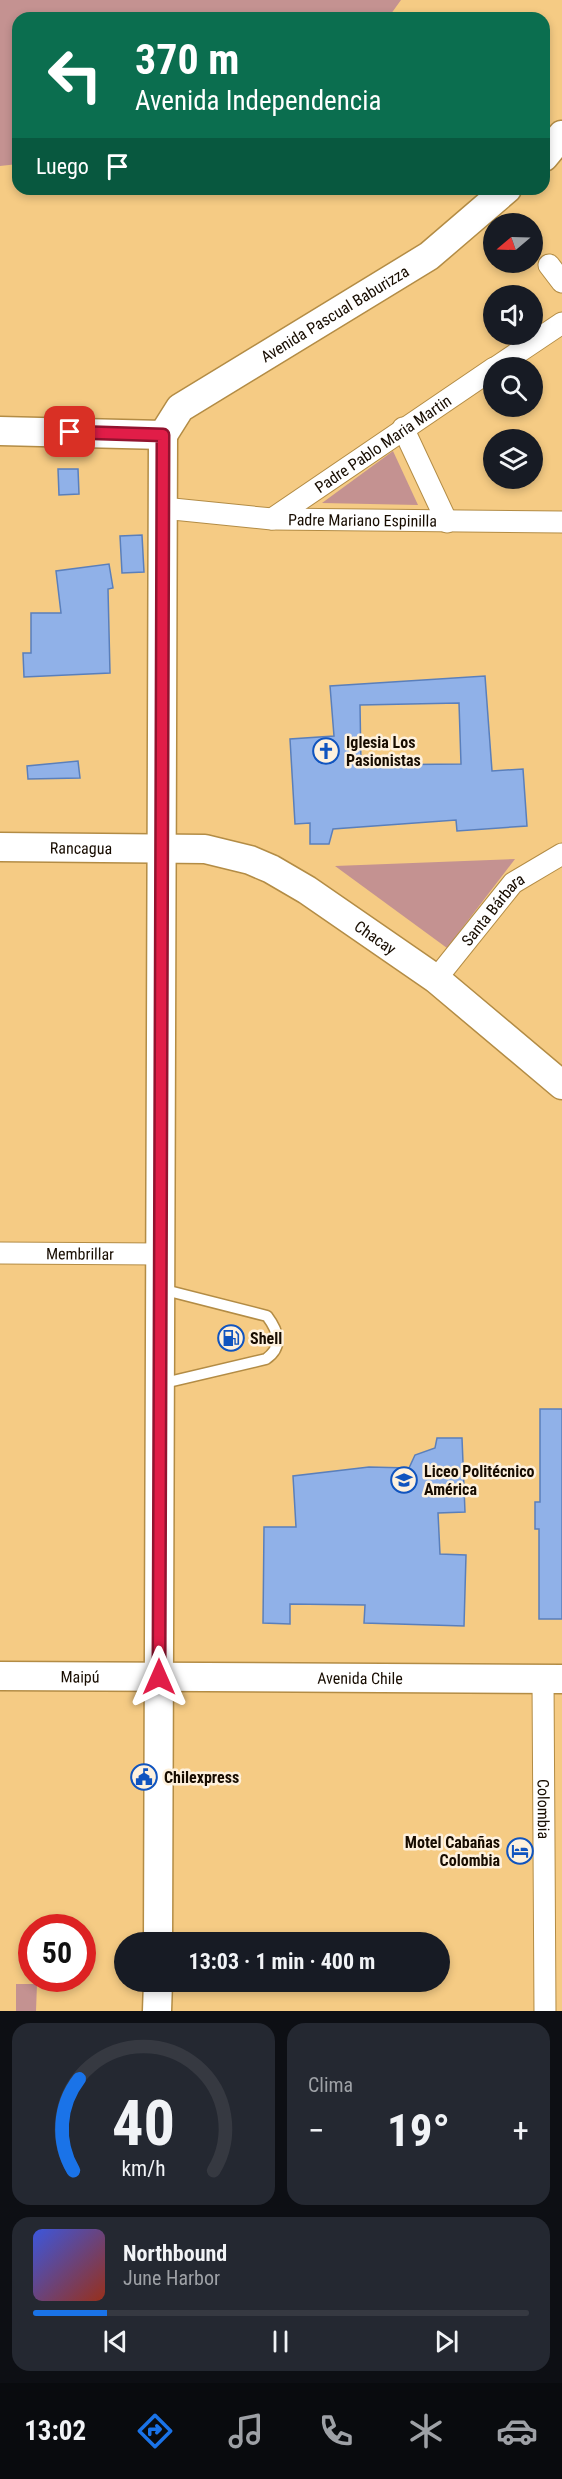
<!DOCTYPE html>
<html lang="es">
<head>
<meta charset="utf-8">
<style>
	:root { --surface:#171b24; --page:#242831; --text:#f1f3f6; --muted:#9ea1a6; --line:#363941; --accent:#1a73e8 }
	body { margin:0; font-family:"Roboto Condensed",sans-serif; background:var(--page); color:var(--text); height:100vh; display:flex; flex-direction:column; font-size:22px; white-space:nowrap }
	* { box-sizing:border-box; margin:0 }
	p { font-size:20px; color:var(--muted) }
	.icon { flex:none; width:33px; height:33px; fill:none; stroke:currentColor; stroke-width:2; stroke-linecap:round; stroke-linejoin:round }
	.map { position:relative; height:2011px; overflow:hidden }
	.details { display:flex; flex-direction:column; gap:12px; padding:12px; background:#0d0f14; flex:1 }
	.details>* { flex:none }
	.hud { position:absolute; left:12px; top:12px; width:538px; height:183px; border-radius:18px; box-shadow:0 3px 9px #0003; background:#0b6e4f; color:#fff; overflow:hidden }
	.needle { width:39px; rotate:251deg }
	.fabs { position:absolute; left:483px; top:213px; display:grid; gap:12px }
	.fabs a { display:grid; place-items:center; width:60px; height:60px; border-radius:50%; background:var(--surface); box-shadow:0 3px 9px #0003; font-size:30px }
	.speed { position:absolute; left:18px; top:1914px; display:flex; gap:12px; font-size:30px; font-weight:700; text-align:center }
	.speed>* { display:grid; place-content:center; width:78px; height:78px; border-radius:50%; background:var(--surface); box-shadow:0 3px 9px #0003; line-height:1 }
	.speed .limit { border:9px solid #d22; background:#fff; color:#111 }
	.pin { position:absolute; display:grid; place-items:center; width:51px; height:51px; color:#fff; margin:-26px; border-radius:12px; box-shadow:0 3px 9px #0006 }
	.me { position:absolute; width:66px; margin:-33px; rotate:0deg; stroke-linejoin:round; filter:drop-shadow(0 0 4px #0008) }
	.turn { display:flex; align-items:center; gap:21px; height:126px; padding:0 24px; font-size:27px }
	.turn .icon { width:78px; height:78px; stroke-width:2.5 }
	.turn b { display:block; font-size:42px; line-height:51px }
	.then { display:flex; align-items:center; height:57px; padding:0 24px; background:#0003; gap:12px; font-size:22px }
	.big { font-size:45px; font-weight:700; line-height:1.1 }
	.details .widget { flex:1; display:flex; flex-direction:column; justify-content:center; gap:9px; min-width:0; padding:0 21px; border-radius:18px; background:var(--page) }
	.details .dial { align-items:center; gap:0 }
	.dial svg { height:156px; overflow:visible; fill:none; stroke:var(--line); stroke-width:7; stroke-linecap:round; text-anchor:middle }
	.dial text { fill:var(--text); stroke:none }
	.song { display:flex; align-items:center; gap:18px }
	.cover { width:72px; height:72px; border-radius:9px; background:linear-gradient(135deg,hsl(230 70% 55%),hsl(10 70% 35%)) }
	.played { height:6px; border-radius:3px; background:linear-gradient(90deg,var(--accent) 15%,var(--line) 15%) }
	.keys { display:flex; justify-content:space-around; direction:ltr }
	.heat { display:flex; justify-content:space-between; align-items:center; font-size:33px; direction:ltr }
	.details .tiles { flex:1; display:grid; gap:12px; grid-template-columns:1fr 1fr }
	.widget:last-child { grid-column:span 2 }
	.trip { position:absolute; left:114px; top:1932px; width:336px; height:60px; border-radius:30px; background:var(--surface); box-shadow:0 3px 9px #0003; font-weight:700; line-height:60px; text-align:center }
	.tabs { display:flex; height:96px; justify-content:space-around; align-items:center; background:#090b0e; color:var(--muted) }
	.tabs .icon { width:42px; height:42px }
	.tabs .on { color:var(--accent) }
	.tabs b { font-size:27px; color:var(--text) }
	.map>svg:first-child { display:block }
	.green { fill:#c49291 }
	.building { fill:#90b1e8; stroke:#5a7fbb; stroke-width:1.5; fill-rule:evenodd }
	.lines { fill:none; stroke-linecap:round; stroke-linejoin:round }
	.service-casing { stroke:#b38c45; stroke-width:13 }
	.minor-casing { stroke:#b38c45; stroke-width:23 }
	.secondary-casing { stroke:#b38c45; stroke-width:31 }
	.service { stroke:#fff; stroke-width:10 }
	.minor { stroke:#fff; stroke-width:21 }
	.secondary { stroke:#fff; stroke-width:28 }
	.route-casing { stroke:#92132f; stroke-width:15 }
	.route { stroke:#e11d48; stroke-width:10 }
	.labels { text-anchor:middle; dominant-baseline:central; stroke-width:5; stroke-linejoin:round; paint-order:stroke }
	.street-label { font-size:16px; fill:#170c00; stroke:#fef1dd }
	.poi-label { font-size:16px; font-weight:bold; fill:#170c00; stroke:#fef1dd; text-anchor:start }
</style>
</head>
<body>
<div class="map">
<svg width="562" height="2011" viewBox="0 0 562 2011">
	<rect width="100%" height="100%" fill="#f5cb84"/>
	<g class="green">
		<path d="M 0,0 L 401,0 L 388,18 L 18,18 L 18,164 L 0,166 Z"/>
		<path d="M 393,451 L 418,505 L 322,503 Z"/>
		<path d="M 515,859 L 447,948 L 335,866 Z"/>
		<path d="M 16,1984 L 37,1984 L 36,2011 L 16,2011 Z"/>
	</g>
	<g class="building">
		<path d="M 58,469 L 78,469 L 79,494 L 59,495 Z"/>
		<path d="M 142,535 L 144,572 L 122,573 L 120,536 Z"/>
		<path d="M 109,564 L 113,588 L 108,589 L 110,673 L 24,677 L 23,653 L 31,653 L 31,613 L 61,613 L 56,571 Z"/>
		<path d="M 485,676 L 492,771 L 523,769 L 527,826 L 457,831 L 456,820 L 333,829 L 329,844 L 310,844 L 310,823 L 295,824 L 290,739 L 334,736 L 330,686 ZM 459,703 L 461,764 L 361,765 L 360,705 Z"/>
		<path d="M 78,761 L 80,778 L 28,779 L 27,766 Z"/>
		<path d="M 540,1409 L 562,1409 L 562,1619 L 539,1619 L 539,1529 L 535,1529 L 535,1502 L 540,1502 Z"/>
		<path d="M 437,1438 L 462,1438 L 465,1512 L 438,1513 L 440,1554 L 466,1555 L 464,1626 L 364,1623 L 365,1605 L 290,1604 L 290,1624 L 263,1623 L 264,1527 L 296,1527 L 293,1476 L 369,1467 L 409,1468 L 415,1455 L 435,1448 Z"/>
	</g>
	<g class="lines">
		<g class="service-casing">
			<path id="service" d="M 160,1384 L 266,1359 C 283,1347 279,1332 267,1316 L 161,1289"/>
		</g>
		<g class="minor-casing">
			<g id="minor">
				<path d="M 549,265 L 562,282"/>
				<path d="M 495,368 L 562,323"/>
				<path d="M 403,428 L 447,522"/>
				<path id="s1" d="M 163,508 L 272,519 L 562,522"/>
				<path id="s2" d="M 272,519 L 494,368"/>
				<path id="s3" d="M 436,979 L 513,883 L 562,854"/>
				<path id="s4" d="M 0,1253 L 160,1254"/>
				<path id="s5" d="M 543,1679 L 545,2011"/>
			</g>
		</g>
		<g class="secondary-casing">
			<g id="secondary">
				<path d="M 544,157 L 562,135"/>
				<path d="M 0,431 L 163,435"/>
				<path id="s6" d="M 163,435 L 180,408 L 429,256 L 507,189"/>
				<path id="s7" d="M 0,847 L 205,849 L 250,860 L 271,869 L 307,890 L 436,979 L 562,1085"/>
				<path id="s8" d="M 0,1676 L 562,1679"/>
				<path d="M 158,1942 L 163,435"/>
				<path d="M 157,2011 L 158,1982"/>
			</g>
		</g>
		<use href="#service" class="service"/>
		<use href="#minor" class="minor"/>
		<use href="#secondary" class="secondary"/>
	</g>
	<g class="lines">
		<g class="route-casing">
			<path id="route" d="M 70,432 L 163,435 L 159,1677"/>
		</g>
		<use href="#route" class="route"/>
	</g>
	<defs>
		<g id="church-ring" transform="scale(1.35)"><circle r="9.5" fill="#fef1dd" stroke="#1054bf" stroke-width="1.5"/><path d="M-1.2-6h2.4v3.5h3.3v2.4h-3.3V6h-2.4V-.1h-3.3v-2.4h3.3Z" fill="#1054bf"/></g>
		<g id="fuel-ring" transform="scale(1.35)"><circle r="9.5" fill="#fef1dd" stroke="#1054bf" stroke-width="1.5"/><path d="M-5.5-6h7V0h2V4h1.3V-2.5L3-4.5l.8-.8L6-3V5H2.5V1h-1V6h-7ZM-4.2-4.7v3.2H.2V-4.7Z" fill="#1054bf"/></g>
		<g id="school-ring" transform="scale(1.35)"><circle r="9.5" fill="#fef1dd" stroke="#1054bf" stroke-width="1.5"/><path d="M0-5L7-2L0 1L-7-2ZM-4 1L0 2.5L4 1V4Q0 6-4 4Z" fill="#1054bf"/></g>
		<g id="civic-ring" transform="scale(1.35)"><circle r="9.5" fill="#fef1dd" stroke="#1054bf" stroke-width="1.5"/><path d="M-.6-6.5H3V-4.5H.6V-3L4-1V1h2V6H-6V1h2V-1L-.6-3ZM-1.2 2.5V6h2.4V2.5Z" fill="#1054bf"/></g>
		<g id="hotel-ring" transform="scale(1.35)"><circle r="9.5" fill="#fef1dd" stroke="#1054bf" stroke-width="1.5"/><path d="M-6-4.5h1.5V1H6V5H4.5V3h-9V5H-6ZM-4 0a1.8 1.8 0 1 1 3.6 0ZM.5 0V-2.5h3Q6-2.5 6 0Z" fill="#1054bf"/></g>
	</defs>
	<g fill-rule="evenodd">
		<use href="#church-ring" x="326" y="751"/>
		<use href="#fuel-ring" x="231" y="1338"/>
		<use href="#school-ring" x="404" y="1480"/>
		<use href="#civic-ring" x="144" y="1777"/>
		<use href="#hotel-ring" x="520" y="1851"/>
	</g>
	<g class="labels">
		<g class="street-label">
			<text stroke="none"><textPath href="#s6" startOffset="213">Avenida Pascual Baburizza</textPath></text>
			<text stroke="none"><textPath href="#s2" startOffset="134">Padre Pablo Maria Martin</textPath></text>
			<text stroke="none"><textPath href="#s1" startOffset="200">Padre Mariano Espinilla</textPath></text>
			<text stroke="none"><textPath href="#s7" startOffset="81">Rancagua</textPath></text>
			<text stroke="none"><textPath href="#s3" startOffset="90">Santa Bárbara</textPath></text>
			<text stroke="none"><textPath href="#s7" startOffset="399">Chacay</textPath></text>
			<text stroke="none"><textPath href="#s4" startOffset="80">Membrillar</textPath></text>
			<text stroke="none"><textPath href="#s8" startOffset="80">Maipú</textPath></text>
			<text stroke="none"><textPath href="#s8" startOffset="360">Avenida Chile</textPath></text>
			<text stroke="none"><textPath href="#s5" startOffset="130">Colombia</textPath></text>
		</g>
		<g class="poi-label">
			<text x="346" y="742">Iglesia Los<tspan x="346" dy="18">Pasionistas</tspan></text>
			<text x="250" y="1338">Shell</text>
			<text x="424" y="1471">Liceo Politécnico<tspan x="424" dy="18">América</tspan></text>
			<text x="164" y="1777">Chilexpress</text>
			<text x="500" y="1842" text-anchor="end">Motel Cabañas<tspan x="500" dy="18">Colombia</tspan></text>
		</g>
	</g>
</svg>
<div class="fabs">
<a><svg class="needle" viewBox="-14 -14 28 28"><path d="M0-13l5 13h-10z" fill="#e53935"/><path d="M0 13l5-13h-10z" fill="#9ea1a6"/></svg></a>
<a><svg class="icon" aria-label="sound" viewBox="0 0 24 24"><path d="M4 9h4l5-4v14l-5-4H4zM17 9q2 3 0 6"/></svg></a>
<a><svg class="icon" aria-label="search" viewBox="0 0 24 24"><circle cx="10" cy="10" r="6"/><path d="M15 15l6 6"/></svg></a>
<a><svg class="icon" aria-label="layers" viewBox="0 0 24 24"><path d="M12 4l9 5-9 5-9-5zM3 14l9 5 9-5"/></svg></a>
</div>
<div class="speed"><div class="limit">50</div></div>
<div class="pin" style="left:70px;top:432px;background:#d93025"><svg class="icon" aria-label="arrive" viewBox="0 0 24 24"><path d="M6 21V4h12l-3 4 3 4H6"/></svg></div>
<svg class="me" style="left:159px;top:1677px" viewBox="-20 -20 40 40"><path d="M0-17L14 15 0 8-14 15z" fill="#e11d48" stroke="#fff" stroke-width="4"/></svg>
<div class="trip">13:03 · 1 min · 400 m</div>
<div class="hud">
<div class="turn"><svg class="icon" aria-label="left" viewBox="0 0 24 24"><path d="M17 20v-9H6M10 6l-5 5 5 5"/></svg><div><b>370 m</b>Avenida Independencia</div></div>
<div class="then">Luego<svg class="icon" aria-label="arrive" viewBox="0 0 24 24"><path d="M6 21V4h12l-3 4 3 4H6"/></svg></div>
</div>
</div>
<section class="details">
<div class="tiles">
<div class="widget dial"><svg viewBox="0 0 100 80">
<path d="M14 69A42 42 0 1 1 86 69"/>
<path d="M14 69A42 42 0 0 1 17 22" stroke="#1a73e8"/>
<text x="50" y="56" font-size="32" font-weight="700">40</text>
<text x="50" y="72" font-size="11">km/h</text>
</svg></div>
<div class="widget"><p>Clima</p>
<div class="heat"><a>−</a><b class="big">19°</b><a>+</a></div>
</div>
<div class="widget">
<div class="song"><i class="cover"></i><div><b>Northbound</b><p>June Harbor</p></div></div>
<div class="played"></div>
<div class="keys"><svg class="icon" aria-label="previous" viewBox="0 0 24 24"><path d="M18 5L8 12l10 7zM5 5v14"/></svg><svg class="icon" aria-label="pause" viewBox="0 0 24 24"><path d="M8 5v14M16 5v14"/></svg><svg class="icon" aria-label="next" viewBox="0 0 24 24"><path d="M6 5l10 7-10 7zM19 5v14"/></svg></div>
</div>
</div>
</section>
<nav class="tabs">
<b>13:02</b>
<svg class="icon on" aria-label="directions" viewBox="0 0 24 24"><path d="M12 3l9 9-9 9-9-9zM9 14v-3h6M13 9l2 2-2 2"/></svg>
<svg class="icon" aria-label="music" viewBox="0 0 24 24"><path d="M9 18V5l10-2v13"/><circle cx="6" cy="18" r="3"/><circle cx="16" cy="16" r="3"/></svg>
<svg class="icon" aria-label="phone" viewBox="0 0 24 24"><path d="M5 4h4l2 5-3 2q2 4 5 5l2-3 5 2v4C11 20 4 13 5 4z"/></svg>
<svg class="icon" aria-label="climate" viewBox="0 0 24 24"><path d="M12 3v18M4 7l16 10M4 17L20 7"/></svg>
<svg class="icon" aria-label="car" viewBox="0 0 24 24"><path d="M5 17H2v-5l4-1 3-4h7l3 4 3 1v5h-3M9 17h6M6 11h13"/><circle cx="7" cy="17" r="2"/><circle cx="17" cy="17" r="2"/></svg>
</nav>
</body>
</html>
